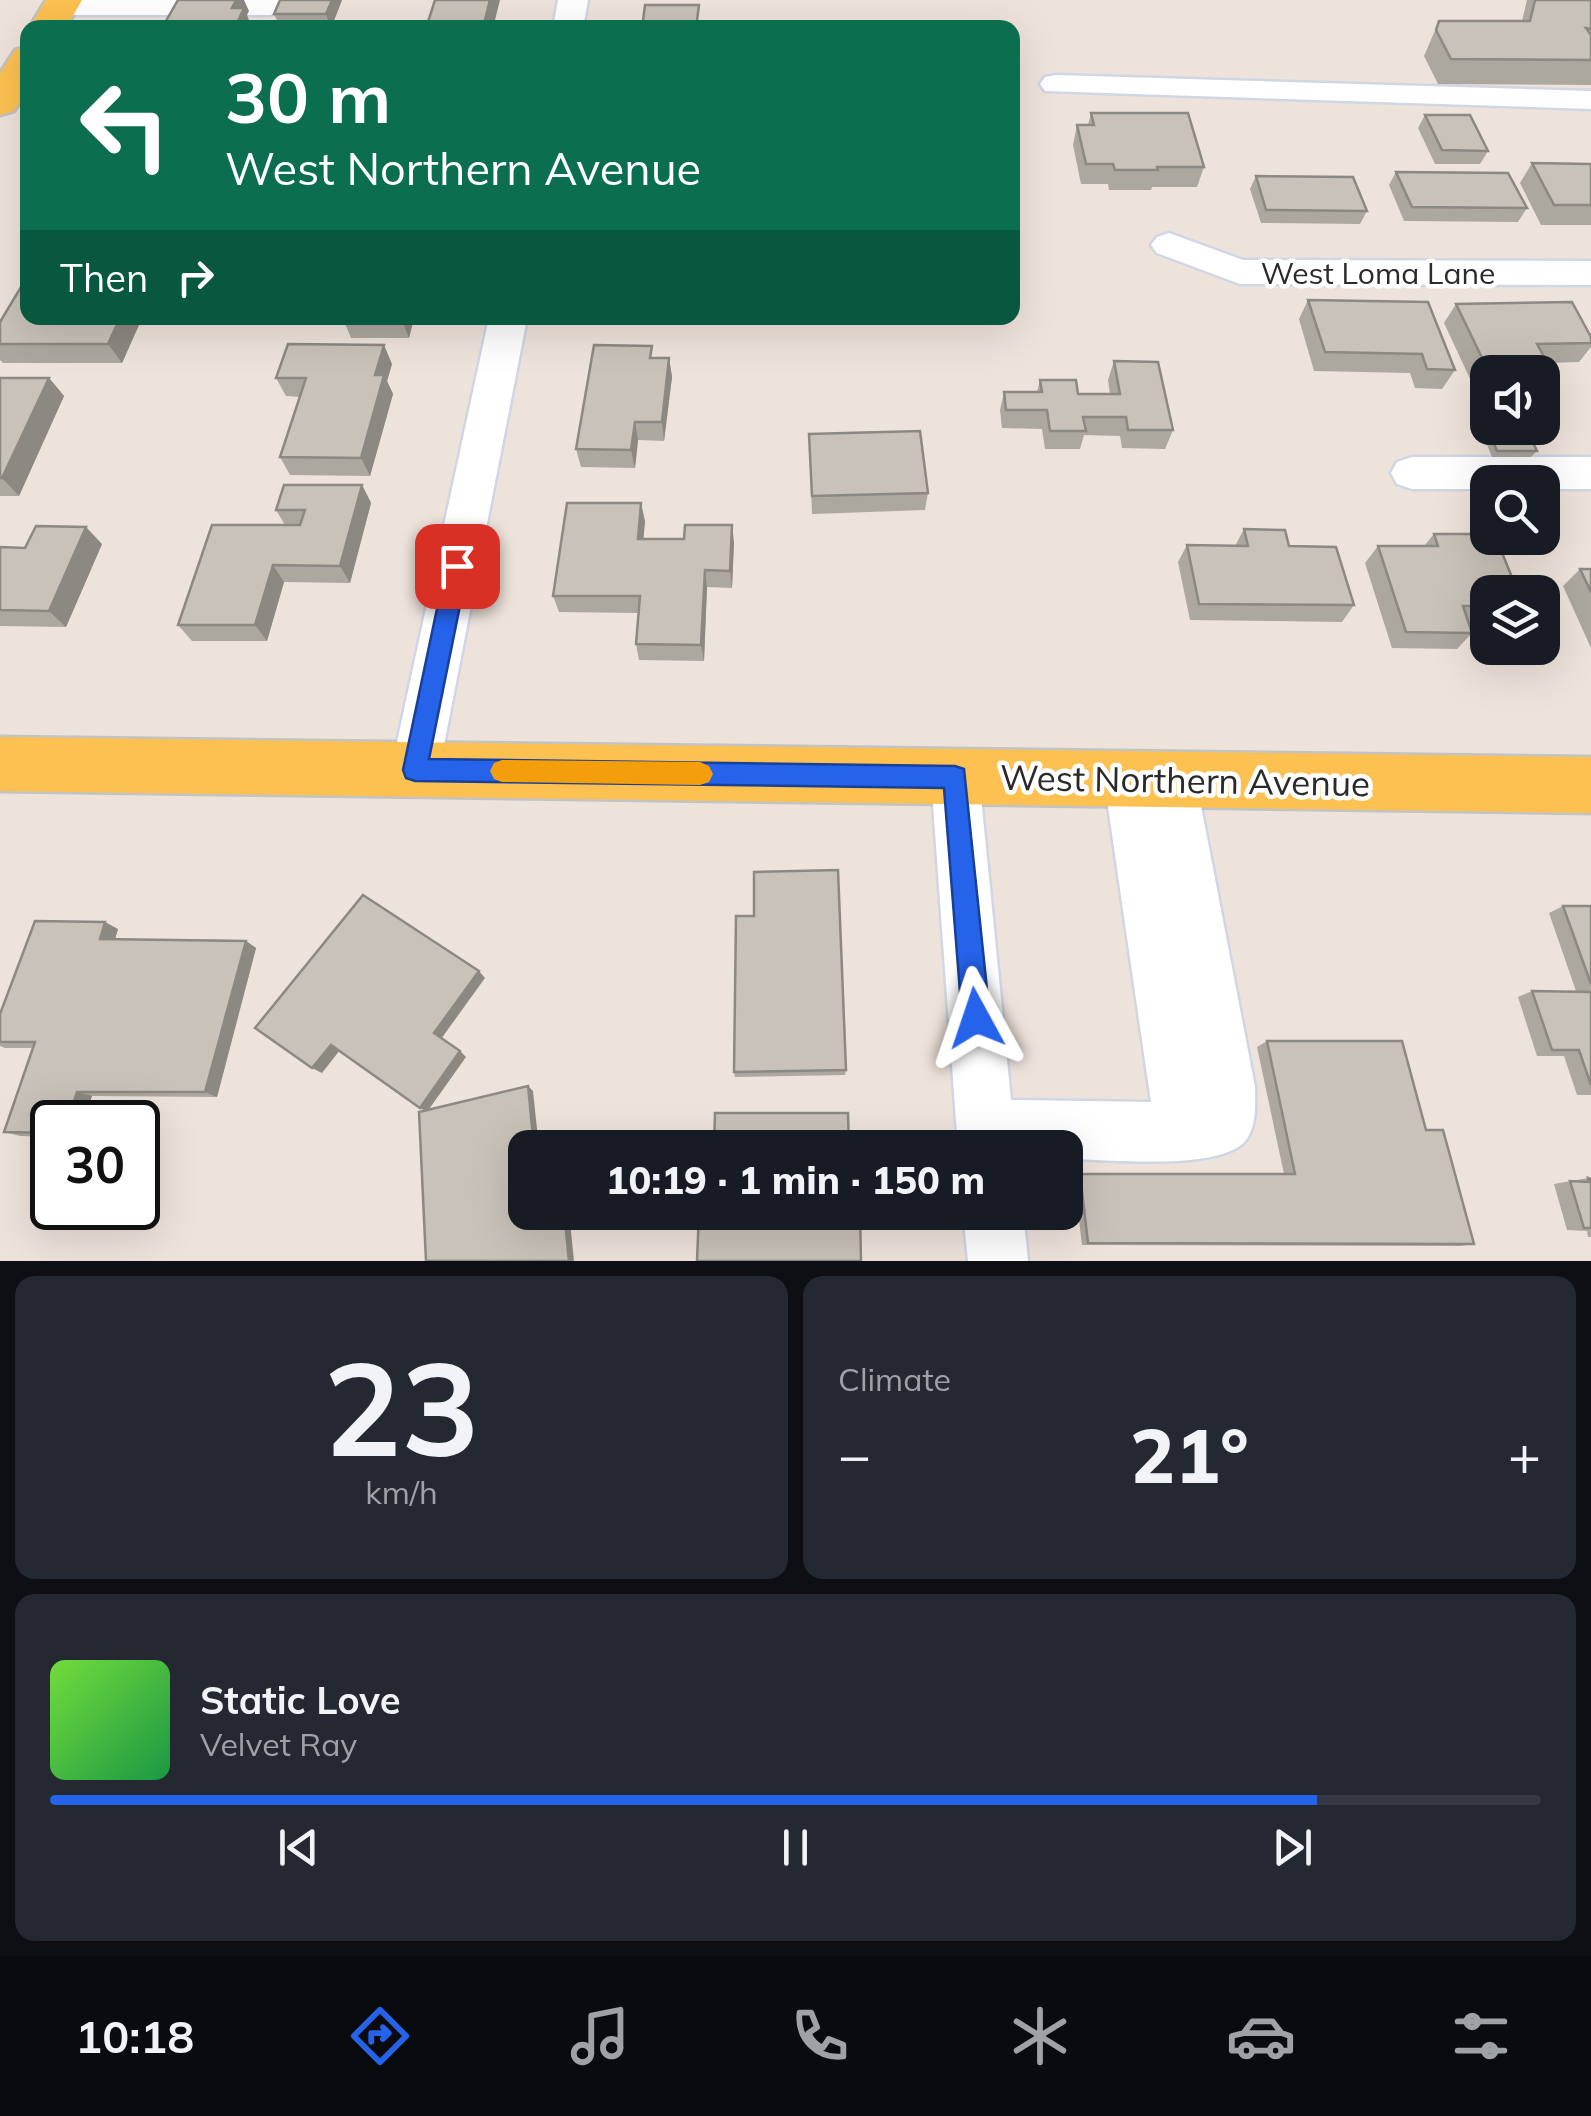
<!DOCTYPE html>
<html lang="en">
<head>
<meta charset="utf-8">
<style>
	:root { --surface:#171b24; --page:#242831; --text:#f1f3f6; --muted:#9ea1a6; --line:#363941; --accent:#2563eb }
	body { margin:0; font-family:Mulish,sans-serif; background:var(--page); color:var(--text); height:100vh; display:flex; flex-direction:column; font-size:38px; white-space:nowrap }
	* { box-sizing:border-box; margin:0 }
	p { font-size:32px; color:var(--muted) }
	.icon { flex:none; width:55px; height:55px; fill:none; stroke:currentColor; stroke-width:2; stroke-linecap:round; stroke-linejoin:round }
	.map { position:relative; height:1261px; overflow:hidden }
	.panel { display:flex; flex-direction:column; gap:15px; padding:15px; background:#0d0f14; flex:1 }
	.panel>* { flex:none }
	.banner { position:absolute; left:20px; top:20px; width:1000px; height:305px; border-radius:20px; box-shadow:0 10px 40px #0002; background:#0b6e4f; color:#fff; overflow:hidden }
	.controls { position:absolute; left:1470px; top:355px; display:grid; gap:20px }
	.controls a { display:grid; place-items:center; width:90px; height:90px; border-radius:20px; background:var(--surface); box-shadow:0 10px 40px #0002; font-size:50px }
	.speed { position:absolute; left:30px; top:1100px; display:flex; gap:20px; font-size:50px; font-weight:700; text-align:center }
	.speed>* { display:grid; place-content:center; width:130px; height:130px; border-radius:50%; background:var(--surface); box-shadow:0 10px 40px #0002; line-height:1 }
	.speed .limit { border:5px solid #111; border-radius:15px; background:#fff; color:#111 }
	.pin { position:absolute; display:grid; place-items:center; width:85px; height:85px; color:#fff; margin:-42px; border-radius:20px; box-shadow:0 5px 15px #0006 }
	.me { position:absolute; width:110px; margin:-55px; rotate:355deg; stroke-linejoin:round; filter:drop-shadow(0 0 8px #0008) }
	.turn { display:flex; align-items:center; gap:35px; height:210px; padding:0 40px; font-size:45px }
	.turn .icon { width:130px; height:130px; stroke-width:2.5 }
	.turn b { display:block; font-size:70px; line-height:85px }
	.then { display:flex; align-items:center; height:95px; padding:0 40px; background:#0003; gap:20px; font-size:38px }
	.big { font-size:75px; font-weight:800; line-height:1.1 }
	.panel .card { flex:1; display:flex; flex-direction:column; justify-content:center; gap:15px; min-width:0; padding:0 35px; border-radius:20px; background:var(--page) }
	.panel .dial { align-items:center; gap:0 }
	.dial b { font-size:130px; line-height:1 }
	.song { display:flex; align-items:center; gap:30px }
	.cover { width:120px; height:120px; border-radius:15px; background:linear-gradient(135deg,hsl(100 70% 55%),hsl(140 70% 35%)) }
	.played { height:10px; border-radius:5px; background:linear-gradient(90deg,var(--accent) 85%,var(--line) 85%) }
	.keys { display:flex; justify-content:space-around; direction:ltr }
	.heat { display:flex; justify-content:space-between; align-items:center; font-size:55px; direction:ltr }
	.panel .tiles { flex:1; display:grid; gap:15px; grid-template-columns:1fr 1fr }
	.card:last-child { grid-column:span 2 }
	.trip { position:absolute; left:508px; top:1130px; width:575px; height:100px; border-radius:20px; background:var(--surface); box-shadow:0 10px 40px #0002; font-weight:800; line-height:100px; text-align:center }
	.tabs { display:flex; height:160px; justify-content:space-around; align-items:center; background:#090b0e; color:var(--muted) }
	.tabs .icon { width:70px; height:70px }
	.tabs .current { color:var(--accent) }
	.tabs b { font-size:45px; color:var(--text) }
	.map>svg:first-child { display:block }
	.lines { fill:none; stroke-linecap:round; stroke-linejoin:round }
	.minor-casing { stroke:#d0d6e4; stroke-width:5 }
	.major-casing { stroke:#c3c3c3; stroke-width:5 }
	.minor { fill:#fff; fill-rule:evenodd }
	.major { fill:#fdc151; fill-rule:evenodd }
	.wall { fill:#aca79f }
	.shaded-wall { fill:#8c8882 }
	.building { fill:#c8c2b9; stroke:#8c8882; stroke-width:2.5 }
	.route { fill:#2563eb; stroke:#184099; stroke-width:2.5 }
	.slow { fill:#f59e0b }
	.labels { text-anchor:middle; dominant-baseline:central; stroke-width:9; stroke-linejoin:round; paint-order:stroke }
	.far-street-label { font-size:30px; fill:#2a2a2a; stroke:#fff }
	.street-label { font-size:35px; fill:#2a2a2a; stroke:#fff }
</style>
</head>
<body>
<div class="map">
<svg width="1591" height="1261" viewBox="0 0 1591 1261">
	<rect width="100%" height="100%" fill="#eee3db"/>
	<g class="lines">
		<g class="minor-casing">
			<g id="minor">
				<path d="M 50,0 L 280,0 L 285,6 L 280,12 L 270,15 L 60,15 L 50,12 L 45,6 Z"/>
				<path d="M 558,0 L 588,0 L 583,28 L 553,28 Z"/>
				<path d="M 1056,75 L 1591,91 L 1591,109 L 1045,91 L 1040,84 L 1045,77 Z"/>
				<path d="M 1169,233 L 1243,260 L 1591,261 L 1591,285 L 1240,284 L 1157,253 L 1151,245 L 1157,237 Z"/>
				<path d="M 489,318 L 527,318 L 439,770 L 432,786 L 415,792 L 398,786 L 391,770 Z"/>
				<path d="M 1412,457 L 1591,457 L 1591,489 L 1542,489 L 1542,482 L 1488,482 L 1488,489 L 1412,489 L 1397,484 L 1391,473 L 1397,462 Z"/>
				<path d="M 955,755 L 972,761 L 979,777 L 1011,1100 L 1151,1102 L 1104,779 L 1111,763 L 1128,757 L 1145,763 L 1150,774 L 1155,764 L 1172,758 L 1189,764 L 1196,780 L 1255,1087 C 1255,1104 1257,1125 1246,1140 C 1222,1172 1104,1159 1065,1159 L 1065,1148 L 958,1148 L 931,777 L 938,761 Z"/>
				<path d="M 963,1212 L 1023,1212 L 1028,1261 L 968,1261 Z"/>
			</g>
		</g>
		<g class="major-casing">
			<g id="major">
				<path d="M 46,0 L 82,0 L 66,28 L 29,28 Z"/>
				<path d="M 28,47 L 28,90 L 14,111 L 0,115 L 0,73 L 15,50 Z"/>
				<path d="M 0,737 L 1591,757 L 1591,813 L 0,791 Z"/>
			</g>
		</g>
		<use href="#minor" class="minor"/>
		<use href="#major" class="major"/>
	</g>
	<g class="wall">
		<path d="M 280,0 L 342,0 L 331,28 L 280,27 L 274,14 Z"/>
		<path d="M 1527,0 L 1591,0 L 1591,85 L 1438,84 L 1424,56 L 1439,21 L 1522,21 Z"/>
		<path d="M 1091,113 L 1204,167 L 1197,187 L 1152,187 L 1151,190 L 1109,190 L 1108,184 L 1081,184 L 1073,145 L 1077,125 L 1088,125 Z"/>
		<path d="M 1425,115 L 1488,151 L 1480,164 L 1435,164 L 1418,128 Z"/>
		<path d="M 1532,163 L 1591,164 L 1591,225 L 1541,225 L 1520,183 Z"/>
		<path d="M 1396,172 L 1527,208 L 1518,222 L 1404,221 L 1389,185 Z"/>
		<path d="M 1256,176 L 1367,211 L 1360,224 L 1261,223 L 1250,189 Z"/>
		<path d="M 1308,300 L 1455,370 L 1442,389 L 1415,388 L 1410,373 L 1314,371 L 1299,319 Z"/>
		<path d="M 1456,304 L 1591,337 L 1591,347 L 1579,362 L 1547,363 L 1541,372 L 1488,372 L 1488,383 L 1472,383 L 1444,323 Z"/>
		<path d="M 28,318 L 142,318 L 122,363 L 3,363 L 0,360 L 0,322 Z"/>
		<path d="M 334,318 L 414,318 L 409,338 L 351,338 L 344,321 L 336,321 Z"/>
		<path d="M 603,318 L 665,318 L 664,324 L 604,324 Z"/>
		<path d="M 653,358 L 669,358 L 672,377 L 664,441 L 638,440 L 635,468 L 581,467 L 576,449 Z"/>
		<path d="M 1114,361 L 1173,430 L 1165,449 L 1122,448 L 1120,436 L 1084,435 L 1080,449 L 1045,449 L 1042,429 L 1002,428 L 1000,410 L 1004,392 L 1037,392 L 1040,380 L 1078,394 L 1110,394 L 1108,380 Z"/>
		<path d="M 392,364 L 387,381 L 393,394 L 370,476 L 290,475 L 280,457 L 300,397 L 286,396 L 276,378 Z"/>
		<path d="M 0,378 L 49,378 L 64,396 L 19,496 L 0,496 Z"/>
		<path d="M 1483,417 L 1537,451 L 1531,457 L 1492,457 L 1478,423 Z"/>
		<path d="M 809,434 L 928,493 L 925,510 L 812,514 Z"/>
		<path d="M 362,485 L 371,503 L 350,583 L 284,582 L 267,641 L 192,641 L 178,625 L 285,525 L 276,510 Z"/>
		<path d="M 645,521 L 643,539 L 734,542 L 732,588 L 707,587 L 704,661 L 639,660 L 636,644 L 638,613 L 559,612 L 553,596 Z"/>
		<path d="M 1244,529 L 1289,546 L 1354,605 L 1342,622 L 1190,620 L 1178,562 L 1187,545 L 1235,546 Z"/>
		<path d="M 1434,534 L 1488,592 L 1488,623 L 1469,623 L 1472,633 L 1457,649 L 1392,648 L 1365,563 L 1378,546 L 1424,546 Z"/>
		<path d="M 102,544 L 66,627 L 0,626 L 0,547 L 25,548 Z"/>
		<path d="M 1580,569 L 1591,569 L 1591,648 L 1563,586 Z"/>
		<path d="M 1563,906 L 1591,906 L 1591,1095 L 1577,1095 L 1564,1056 L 1537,1056 L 1518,997 L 1532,991 L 1576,991 L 1549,913 Z"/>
		<path d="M 754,916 L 846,1070 L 845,1075 L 735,1077 L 734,1072 Z"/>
		<path d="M 118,929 L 115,939 L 246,941 L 256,948 L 217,1097 L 92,1096 L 83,1122 L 52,1122 L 52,1137 L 20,1136 L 4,1132 L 33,1048 L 5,1048 L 0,1046 L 0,1014 Z"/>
		<path d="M 1267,1041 L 1426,1130 L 1474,1244 L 1460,1246 L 1082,1245 L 1074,1178 L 1080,1174 L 1284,1174 L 1257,1047 Z"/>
		<path d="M 1588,1178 L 1591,1179 L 1591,1237 L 1588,1237 L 1587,1231 L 1567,1230 L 1554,1184 Z"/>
	</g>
	<g class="shaded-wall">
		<path d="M 236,0 L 244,0 L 249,11 L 247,15 L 252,28 L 235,28 L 232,8 Z"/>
		<path d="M 332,0 L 342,0 L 331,28 L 326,14 Z"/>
		<path d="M 490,0 L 500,0 L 493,28 L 483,28 Z"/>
		<path d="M 120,318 L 142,318 L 122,363 L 108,344 Z"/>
		<path d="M 401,318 L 414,318 L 409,338 Z"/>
		<path d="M 384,345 L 392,364 L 387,381 L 393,394 L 370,476 L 361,458 L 375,375 Z"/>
		<path d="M 669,358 L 672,377 L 664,441 L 662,422 Z"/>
		<path d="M 49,378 L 64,396 L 19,496 L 2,478 Z"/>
		<path d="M 635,422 L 638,440 L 635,468 L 631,450 Z"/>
		<path d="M 362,485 L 371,503 L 350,583 L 340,566 Z"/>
		<path d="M 641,503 L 645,521 L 642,556 L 638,539 Z"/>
		<path d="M 732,525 L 734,542 L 732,588 L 730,571 Z"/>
		<path d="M 86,527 L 102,544 L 66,627 L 49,611 Z"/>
		<path d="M 273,565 L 284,582 L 267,641 L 255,625 Z"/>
		<path d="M 705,570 L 707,587 L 704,661 L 701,645 Z"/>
		<path d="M 105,922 L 118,929 L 113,946 L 100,939 Z"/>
		<path d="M 246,941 L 256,948 L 217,1097 L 205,1092 Z"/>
		<path d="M 479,971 L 485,978 L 441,1039 L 434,1033 Z"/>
		<path d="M 331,1045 L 340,1050 L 322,1073 L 312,1068 Z"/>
		<path d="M 460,1051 L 466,1057 L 427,1112 L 420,1108 Z"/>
		<path d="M 528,1086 L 533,1091 L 539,1148 L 534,1148 Z"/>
		<path d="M 77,1092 L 92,1096 L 83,1122 L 67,1122 Z"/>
		<path d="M 564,1212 L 569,1212 L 574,1261 L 569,1261 Z"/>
	</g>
	<g class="building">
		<path d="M 178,0 L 236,0 L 232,8 L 244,8 L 235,28 L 162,28 Z"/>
		<path d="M 280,0 L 332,0 L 326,14 L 274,14 Z"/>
		<path d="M 435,0 L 490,0 L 483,28 L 426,28 Z"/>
		<path d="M 1535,0 L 1591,0 L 1591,29 L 1586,28 L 1591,35 L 1591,60 L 1451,59 L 1436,30 L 1439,21 L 1530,21 Z"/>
		<path d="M 645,5 L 699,5 L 696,28 L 642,28 Z"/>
		<path d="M 1091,113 L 1188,113 L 1204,167 L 1157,167 L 1158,170 L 1115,170 L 1113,164 L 1086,164 L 1077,125 L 1094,125 Z"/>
		<path d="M 1425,115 L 1470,115 L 1488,151 L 1442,150 Z"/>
		<path d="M 1532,163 L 1591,164 L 1591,205 L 1554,205 Z"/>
		<path d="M 1396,172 L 1508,173 L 1527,208 L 1412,207 Z"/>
		<path d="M 1256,176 L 1353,177 L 1367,211 L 1266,210 Z"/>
		<path d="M 27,277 L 28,318 L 120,318 L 108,344 L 0,344 L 0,322 Z"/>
		<path d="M 1308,300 L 1428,302 L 1455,370 L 1427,369 L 1422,354 L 1325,352 Z"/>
		<path d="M 1572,302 L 1591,337 L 1591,343 L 1537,344 L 1548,364 L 1485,364 L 1456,304 Z"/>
		<path d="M 288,344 L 384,345 L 375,375 L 384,375 L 361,458 L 280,457 L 306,378 L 276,378 Z"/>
		<path d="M 594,345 L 652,346 L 650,358 L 669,358 L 662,422 L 635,422 L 631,450 L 576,449 Z"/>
		<path d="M 1114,361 L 1158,362 L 1173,430 L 1128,430 L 1126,417 L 1083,417 L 1086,431 L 1050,431 L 1047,410 L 1006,410 L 1004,392 L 1042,392 L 1040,380 L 1076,380 L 1078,394 L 1120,394 Z"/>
		<path d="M 0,378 L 49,378 L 2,478 L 0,478 Z"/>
		<path d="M 1483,417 L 1488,417 L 1488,428 L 1526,428 L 1537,451 L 1497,451 Z"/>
		<path d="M 920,431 L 928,493 L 812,496 L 809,434 Z"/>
		<path d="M 284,485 L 362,485 L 340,566 L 273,565 L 255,625 L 178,625 L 212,525 L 300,525 L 305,510 L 276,510 Z"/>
		<path d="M 567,503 L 641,503 L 638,539 L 684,539 L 685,525 L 732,525 L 730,571 L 705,570 L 701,645 L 636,644 L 640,596 L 553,596 Z"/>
		<path d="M 36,526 L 86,527 L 49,611 L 0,610 L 0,547 L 25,548 Z"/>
		<path d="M 1244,529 L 1285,530 L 1289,546 L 1336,547 L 1354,605 L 1199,604 L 1187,545 L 1248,546 Z"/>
		<path d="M 1434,534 L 1488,534 L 1488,538 L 1496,538 L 1518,592 L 1488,592 L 1488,606 L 1463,606 L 1472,633 L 1406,632 L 1378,546 L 1438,546 Z"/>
		<path d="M 1580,569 L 1591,569 L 1591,592 Z"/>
		<path d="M 838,870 L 846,1070 L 734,1072 L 736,916 L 754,916 L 754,872 Z"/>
		<path d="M 363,895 L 479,971 L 434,1033 L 460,1051 L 420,1108 L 331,1045 L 312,1068 L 255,1028 Z"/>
		<path d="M 1563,906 L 1591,906 L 1591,984 Z"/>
		<path d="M 35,921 L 105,922 L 100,939 L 246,941 L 205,1092 L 77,1092 L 67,1122 L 52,1122 L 52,1133 L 4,1132 L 35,1042 L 0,1042 L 0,1014 Z"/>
		<path d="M 1532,991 L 1591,992 L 1591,1085 L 1579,1050 L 1552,1050 Z"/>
		<path d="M 1267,1041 L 1402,1041 L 1426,1130 L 1443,1130 L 1474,1244 L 1088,1243 L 1080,1174 L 1295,1174 Z"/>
		<path d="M 528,1086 L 534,1148 L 525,1148 L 525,1212 L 564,1212 L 569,1261 L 426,1261 L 419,1112 Z"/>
		<path d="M 715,1113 L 848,1113 L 849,1148 L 714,1148 Z"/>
		<path d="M 1588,1178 L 1591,1179 L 1591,1228 L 1584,1228 L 1570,1181 L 1589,1182 Z"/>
		<path d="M 699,1212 L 860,1212 L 861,1261 L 697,1261 Z"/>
	</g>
	<path class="route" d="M 457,558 L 468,566 L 429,759 L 955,766 L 964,769 L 990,1018 L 986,1028 L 976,1032 L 966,1028 L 962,1018 L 944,788 L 415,781 L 406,778 L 403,770 L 446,566 Z"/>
	<path class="slow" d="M 502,760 L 700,762 L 709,766 L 713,774 L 709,782 L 700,785 L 502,782 L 494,779 L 490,771 L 494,763 Z"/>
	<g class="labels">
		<g class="far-street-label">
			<text x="1378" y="273">West Loma Lane</text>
		</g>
		<g class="street-label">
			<text transform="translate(1185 780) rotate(1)">West Northern Avenue</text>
		</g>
	</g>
</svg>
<div class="controls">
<a><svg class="icon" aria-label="sound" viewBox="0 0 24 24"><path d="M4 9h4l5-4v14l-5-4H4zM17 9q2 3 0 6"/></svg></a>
<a><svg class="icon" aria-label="search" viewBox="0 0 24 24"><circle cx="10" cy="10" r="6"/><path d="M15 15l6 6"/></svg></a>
<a><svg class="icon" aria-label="layers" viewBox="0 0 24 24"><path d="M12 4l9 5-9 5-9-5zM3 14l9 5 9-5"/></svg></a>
</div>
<div class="speed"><div class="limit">30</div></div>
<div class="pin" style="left:457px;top:566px;background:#d93025"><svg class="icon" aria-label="arrive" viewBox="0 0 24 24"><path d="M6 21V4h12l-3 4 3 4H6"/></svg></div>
<svg class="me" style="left:976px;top:1018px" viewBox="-20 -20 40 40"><path d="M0-17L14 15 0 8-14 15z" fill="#2563eb" stroke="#fff" stroke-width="4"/></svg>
<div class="trip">10:19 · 1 min · 150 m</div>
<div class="banner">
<div class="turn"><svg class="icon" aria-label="left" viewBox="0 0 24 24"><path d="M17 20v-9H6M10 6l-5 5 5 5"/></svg><div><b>30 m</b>West Northern Avenue</div></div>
<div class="then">Then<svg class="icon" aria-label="right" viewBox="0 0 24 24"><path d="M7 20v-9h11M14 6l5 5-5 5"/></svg></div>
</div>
</div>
<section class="panel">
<div class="tiles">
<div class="card dial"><b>23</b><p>km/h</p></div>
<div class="card"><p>Climate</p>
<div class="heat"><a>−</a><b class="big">21°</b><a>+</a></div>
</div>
<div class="card">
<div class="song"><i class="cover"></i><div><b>Static Love</b><p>Velvet Ray</p></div></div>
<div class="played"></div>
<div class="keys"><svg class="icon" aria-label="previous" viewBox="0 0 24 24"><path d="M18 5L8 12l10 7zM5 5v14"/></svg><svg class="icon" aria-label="pause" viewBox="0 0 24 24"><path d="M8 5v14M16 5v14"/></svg><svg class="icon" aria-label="next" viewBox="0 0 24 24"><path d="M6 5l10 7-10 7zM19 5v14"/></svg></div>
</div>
</div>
</section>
<nav class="tabs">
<b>10:18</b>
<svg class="icon current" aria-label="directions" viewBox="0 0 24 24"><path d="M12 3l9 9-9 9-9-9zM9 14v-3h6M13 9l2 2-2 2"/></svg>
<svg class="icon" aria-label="music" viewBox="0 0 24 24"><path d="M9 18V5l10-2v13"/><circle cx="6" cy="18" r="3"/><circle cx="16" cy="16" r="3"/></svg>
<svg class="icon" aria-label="phone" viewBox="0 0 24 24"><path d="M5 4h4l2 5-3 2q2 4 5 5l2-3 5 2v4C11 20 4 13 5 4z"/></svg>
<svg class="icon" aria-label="climate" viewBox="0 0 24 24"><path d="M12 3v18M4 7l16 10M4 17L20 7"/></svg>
<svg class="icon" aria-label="car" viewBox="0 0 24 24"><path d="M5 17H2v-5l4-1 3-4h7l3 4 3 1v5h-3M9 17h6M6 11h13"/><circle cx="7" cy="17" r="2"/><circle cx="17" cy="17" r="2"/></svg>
<svg class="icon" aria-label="filters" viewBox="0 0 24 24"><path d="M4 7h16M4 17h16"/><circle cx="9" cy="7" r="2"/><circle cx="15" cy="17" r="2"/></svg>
</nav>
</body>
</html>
